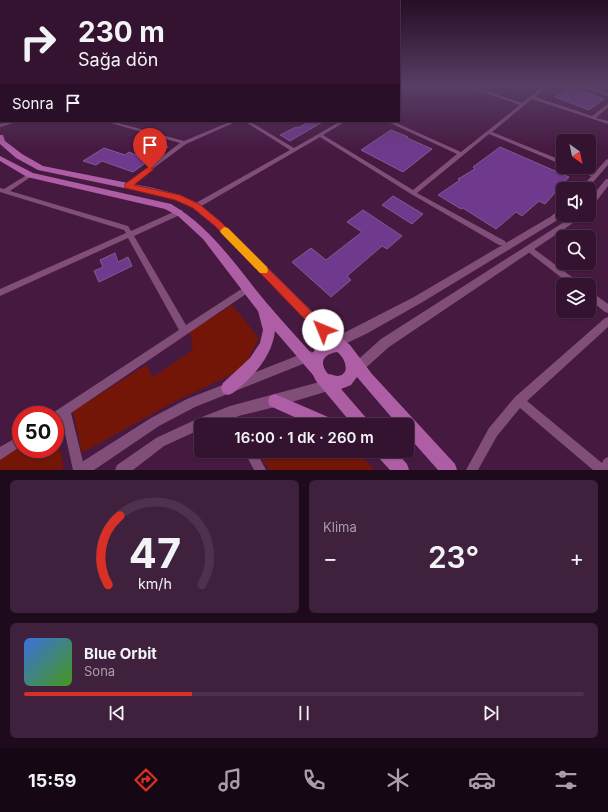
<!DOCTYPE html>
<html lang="tr">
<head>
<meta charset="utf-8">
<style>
	:root { --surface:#341331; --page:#3f203d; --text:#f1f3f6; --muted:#a99eab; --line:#4e324d; --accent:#d93025 }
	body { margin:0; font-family:Inter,sans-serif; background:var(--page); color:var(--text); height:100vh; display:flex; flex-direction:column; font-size:15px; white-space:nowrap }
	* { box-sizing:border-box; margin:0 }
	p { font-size:13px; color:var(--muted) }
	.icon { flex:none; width:22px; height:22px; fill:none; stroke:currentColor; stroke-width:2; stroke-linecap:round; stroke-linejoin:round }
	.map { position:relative; height:470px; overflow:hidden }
	.sheet { display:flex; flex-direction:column; gap:10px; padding:10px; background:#1d0a1b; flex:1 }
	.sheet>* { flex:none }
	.hud { position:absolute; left:0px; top:0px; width:400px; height:122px; box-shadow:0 1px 3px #0004,0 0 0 1px var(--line); background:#341331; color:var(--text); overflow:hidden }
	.needle { width:26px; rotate:147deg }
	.fabs { position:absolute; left:556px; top:134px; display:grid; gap:8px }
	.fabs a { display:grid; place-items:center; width:40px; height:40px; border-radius:6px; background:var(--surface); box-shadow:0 1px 3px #0004,0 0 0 1px var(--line); font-size:20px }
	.speed { position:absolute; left:12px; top:406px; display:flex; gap:8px; font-size:20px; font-weight:700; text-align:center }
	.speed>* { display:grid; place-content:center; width:52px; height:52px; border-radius:50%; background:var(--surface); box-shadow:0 1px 3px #0004,0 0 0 1px var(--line); line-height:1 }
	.speed .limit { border:6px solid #d22; background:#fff; color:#111 }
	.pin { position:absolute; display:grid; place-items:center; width:34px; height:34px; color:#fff; margin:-41px -17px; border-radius:50% 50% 50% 0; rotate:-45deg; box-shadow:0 0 4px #0007 }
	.pin .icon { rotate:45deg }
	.me { position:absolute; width:44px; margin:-22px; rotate:315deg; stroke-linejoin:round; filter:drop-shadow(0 0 3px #0008) }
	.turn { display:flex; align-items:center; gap:14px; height:84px; padding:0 12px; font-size:18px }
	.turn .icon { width:52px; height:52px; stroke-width:2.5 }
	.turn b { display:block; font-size:28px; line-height:34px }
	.then { display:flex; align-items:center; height:38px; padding:0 12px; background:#0003; gap:8px; font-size:15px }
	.big { font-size:30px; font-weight:600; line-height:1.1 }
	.sheet .tile { flex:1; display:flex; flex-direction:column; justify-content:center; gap:6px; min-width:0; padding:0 14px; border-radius:6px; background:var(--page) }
	.sheet .dial { align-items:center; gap:0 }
	.dial svg { height:104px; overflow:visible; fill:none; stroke:var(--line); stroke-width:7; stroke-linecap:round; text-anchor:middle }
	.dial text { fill:var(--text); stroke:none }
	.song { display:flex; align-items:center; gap:12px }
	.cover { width:48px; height:48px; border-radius:6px; background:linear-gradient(135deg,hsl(220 70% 55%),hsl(100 70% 35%)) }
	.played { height:4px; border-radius:2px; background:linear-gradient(90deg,var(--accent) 30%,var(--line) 30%) }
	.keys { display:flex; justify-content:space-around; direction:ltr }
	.heat { display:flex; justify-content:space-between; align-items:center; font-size:22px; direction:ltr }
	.sheet .tiles { flex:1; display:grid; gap:10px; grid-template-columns:1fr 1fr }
	.tile:last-child { grid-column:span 2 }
	.trip { position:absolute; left:194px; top:418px; width:220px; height:40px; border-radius:6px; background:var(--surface); box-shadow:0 1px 3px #0004,0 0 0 1px var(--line); font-weight:600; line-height:40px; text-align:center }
	.menu { display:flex; height:64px; justify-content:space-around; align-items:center; background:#150814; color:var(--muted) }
	.menu .icon { width:28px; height:28px }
	.menu .on { color:var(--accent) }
	.menu b { font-size:18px; color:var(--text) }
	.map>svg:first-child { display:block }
	.green { fill:#741607 }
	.building { fill:#6f398d; stroke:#7d5c91 }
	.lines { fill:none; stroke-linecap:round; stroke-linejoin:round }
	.minor { fill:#804e79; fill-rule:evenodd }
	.tertiary { fill:#804e79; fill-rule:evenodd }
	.secondary { fill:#ad5ea4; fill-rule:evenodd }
	.route { fill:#d93025; stroke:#8d1f18 }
	.slow { fill:#f59e0b }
</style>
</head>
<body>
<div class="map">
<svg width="608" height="470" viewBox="0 0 608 470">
	<rect width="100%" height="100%" fill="#461941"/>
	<g class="green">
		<path d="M 232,305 L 259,338 L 243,369 L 172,403 L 82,453 L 73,411 L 146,365 L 153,377 L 193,350 L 190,331 Z"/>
		<path d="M 55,429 L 64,467 L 61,470 L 0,470 L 0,459 L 21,445 L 21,449 L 55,449 Z"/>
		<path d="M 258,451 L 358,451 L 374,470 L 269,470 Z"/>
	</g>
	<g class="building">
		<path d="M 570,88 L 591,94 L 604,99 L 589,110 L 555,97 Z"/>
		<path d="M 310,121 L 324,121 L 290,141 L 280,135 L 296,127 L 298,128 Z"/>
		<path d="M 391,130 L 408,137 L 407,138 L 432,149 L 403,172 L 361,150 Z"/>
		<path d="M 154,142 L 168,147 L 133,172 L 102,161 L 96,165 L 83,161 L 104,148 L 125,155 L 129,152 L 136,155 Z"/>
		<path d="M 500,147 L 569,177 L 545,204 L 539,201 L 522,216 L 516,212 L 496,229 L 463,208 L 461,209 L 438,195 L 460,180 L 458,179 L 475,169 L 473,167 Z"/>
		<path d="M 393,196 L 423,214 L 412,224 L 382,205 Z"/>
		<path d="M 363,210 L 402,236 L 387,249 L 382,246 L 347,276 L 351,280 L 331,297 L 292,262 L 311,248 L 326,260 L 362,232 L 347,222 Z"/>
		<path d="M 115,253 L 118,262 L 128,257 L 132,266 L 99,282 L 94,271 L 103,267 L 100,260 Z"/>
	</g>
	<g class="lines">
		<g class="minor">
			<path d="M 406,85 L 410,85 L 399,91 L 399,88 Z"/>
			<path d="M 463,85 L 468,85 L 522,103 L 545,85 L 549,85 L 535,97 L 592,116 L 608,104 L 608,107 L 596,118 L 608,121 L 608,124 L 532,99 L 492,132 L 563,161 L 563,165 L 489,134 L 417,193 L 505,241 L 506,243 L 505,245 L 499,245 L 411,194 L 320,137 L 198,208 L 194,208 L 193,206 L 194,204 L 290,150 L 244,121 L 249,121 L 294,148 L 341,121 L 346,121 L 323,135 L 413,190 L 457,154 L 386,121 L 392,121 L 461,152 L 520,105 Z"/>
			<path d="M 577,85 L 582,85 L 608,94 L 608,96 Z"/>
			<path d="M 13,121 L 20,121 L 0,127 L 0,124 Z"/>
			<path d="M 104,121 L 111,121 L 184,141 L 232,121 L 238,121 L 186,144 L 127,188 L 124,186 L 125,185 L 180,143 Z"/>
			<path d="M 569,167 L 577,167 L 598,176 L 595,178 L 593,177 Z"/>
			<path d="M 30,173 L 33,175 L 32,176 L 10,191 L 128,226 L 131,231 L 178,210 L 182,210 L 183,212 L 182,214 L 134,236 L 186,325 L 246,286 L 249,285 L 252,286 L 253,288 L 252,290 L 71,413 L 85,470 L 73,470 L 62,420 L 55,423 L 55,415 L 51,414 L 179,330 L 128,238 L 0,296 L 0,289 L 126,233 L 124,230 L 0,192 L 0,188 L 4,189 Z"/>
			<path d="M 530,246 L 580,283 L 581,285 L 571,285 L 527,251 L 526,249 L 527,247 Z"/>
			<path d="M 589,290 L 608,304 L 608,313 L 605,312 L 589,299 Z"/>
			<path d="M 608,317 L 608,327 L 527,401 L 602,463 L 604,459 L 608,457 L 608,470 L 593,470 L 520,408 L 497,436 L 478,470 L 466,470 L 489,428 L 515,397 L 605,318 Z"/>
			<path d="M 230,407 L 234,408 L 241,425 L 231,425 L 225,412 L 226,408 Z"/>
			<path d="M 21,435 L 21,446 L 0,460 L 0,447 Z"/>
			<path d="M 244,451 L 256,451 L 266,470 L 254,470 Z"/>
		</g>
		<g class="tertiary">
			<path d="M 598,85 L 603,85 L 608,86 L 608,89 Z"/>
			<path d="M 608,159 L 608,165 L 587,189 L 580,189 L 606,160 Z"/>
			<path d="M 606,179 L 608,179 L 608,186 L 592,207 L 589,208 L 589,200 Z"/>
			<path d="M 563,207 L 563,214 L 556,221 L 421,303 L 366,334 L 334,349 L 330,348 L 329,344 L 330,340 L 414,297 L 550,217 Z"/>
			<path d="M 575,215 L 585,215 L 389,347 L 360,373 L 356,374 L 352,373 L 351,369 L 352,365 L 381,339 Z"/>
			<path d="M 309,351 L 313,352 L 314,356 L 313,360 L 195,407 L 159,426 L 94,470 L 75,470 L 77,465 L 151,418 L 187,399 Z"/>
			<path d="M 331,379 L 335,381 L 337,385 L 335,389 L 275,407 L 230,418 L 212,425 L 201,425 L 201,429 L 164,446 L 133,470 L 115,470 L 117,465 L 156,438 L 197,419 L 230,406 Z"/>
		</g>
		<g class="secondary">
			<path d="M 0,135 L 3,135 L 5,141 L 22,154 L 43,166 L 153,188 L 180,195 L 199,204 L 221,222 L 327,326 L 350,345 L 372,374 L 455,464 L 457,470 L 438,470 L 407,435 L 407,425 L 398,425 L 357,377 L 351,385 L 341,389 L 368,420 L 371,425 L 353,425 L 316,381 L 313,375 L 275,331 C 272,357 253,377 233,393 L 228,395 L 223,393 L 221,388 L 223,383 L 250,358 L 260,343 L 263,330 L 258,311 L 203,239 L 178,216 L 165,209 L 27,177 L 0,161 L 0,156 L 33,173 L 171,204 C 211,227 236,266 265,301 C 280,319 296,336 312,354 L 318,345 L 326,341 L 215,226 L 193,208 L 174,199 L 153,194 L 38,170 L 16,158 L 0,144 ZM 337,352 C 344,356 352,374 338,376 C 335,376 331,374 328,374 C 318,362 324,354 337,352 Z"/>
			<path d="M 275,394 L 335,420 L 338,425 L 312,425 L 270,406 L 268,401 L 270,396 Z"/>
			<path d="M 376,451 L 395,451 L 407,464 L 409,470 L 390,470 L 378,457 Z"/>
		</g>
	</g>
	<linearGradient id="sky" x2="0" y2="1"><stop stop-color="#260e24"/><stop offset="0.57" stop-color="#573e65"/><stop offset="1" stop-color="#573e65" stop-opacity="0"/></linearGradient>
	<rect width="608" height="150" fill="url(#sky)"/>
	<path class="route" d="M 148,167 L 150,167 L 154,169 L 134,185 L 180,195 L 199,204 L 221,222 L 327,327 L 328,330 L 327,334 L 323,336 L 319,334 L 215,226 L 193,208 L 175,200 L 125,188 L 125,184 Z"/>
	<path class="slow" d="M 224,227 L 228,228 L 267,267 L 268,270 L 267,273 L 260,273 L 221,233 L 220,231 Z"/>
</svg>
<div class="fabs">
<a><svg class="needle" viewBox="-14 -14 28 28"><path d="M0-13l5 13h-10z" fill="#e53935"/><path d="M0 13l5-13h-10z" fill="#a99eab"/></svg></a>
<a><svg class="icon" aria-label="sound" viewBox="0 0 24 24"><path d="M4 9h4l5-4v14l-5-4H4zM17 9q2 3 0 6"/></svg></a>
<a><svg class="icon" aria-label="search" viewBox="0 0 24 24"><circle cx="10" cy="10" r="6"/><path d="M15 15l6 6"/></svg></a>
<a><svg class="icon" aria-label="layers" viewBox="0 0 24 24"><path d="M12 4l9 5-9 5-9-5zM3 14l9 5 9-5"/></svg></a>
</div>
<div class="speed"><div class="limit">50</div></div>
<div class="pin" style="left:150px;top:169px;background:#d93025"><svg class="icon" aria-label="arrive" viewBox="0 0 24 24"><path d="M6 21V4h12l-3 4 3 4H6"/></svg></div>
<svg class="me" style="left:323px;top:330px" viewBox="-20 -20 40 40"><circle r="19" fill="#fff"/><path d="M0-13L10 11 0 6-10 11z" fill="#d93025"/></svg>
<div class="trip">16:00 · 1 dk · 260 m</div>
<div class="hud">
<div class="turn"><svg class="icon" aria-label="right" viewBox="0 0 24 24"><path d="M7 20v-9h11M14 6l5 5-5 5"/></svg><div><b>230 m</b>Sağa dön</div></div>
<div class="then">Sonra<svg class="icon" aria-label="arrive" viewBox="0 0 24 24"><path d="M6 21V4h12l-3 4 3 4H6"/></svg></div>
</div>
</div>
<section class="sheet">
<div class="tiles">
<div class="tile dial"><svg viewBox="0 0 100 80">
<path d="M14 69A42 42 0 1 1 86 69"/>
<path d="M14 69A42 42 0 0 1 23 16" stroke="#d93025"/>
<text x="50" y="56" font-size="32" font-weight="700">47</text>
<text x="50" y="72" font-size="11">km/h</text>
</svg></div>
<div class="tile"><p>Klima</p>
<div class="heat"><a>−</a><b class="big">23°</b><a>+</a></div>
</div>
<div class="tile">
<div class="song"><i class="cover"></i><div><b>Blue Orbit</b><p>Sona</p></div></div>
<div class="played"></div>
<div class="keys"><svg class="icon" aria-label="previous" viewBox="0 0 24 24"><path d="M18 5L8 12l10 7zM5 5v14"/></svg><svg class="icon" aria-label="pause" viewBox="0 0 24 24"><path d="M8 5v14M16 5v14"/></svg><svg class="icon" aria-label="next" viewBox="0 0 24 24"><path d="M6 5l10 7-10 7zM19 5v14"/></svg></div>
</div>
</div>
</section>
<nav class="menu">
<b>15:59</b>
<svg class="icon on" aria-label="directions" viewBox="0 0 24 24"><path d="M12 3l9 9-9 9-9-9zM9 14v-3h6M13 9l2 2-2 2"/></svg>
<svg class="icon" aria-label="music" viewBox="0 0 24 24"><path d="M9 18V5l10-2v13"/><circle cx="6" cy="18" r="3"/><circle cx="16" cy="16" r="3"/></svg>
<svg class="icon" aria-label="phone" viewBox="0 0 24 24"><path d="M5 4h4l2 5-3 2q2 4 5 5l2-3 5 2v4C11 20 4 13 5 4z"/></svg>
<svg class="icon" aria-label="climate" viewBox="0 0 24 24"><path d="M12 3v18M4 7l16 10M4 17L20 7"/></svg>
<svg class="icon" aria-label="car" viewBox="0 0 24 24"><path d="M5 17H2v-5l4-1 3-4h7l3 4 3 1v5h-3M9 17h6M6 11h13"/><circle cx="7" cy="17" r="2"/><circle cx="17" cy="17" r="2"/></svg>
<svg class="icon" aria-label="filters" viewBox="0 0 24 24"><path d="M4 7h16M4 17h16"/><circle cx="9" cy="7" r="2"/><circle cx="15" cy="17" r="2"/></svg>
</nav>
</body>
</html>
